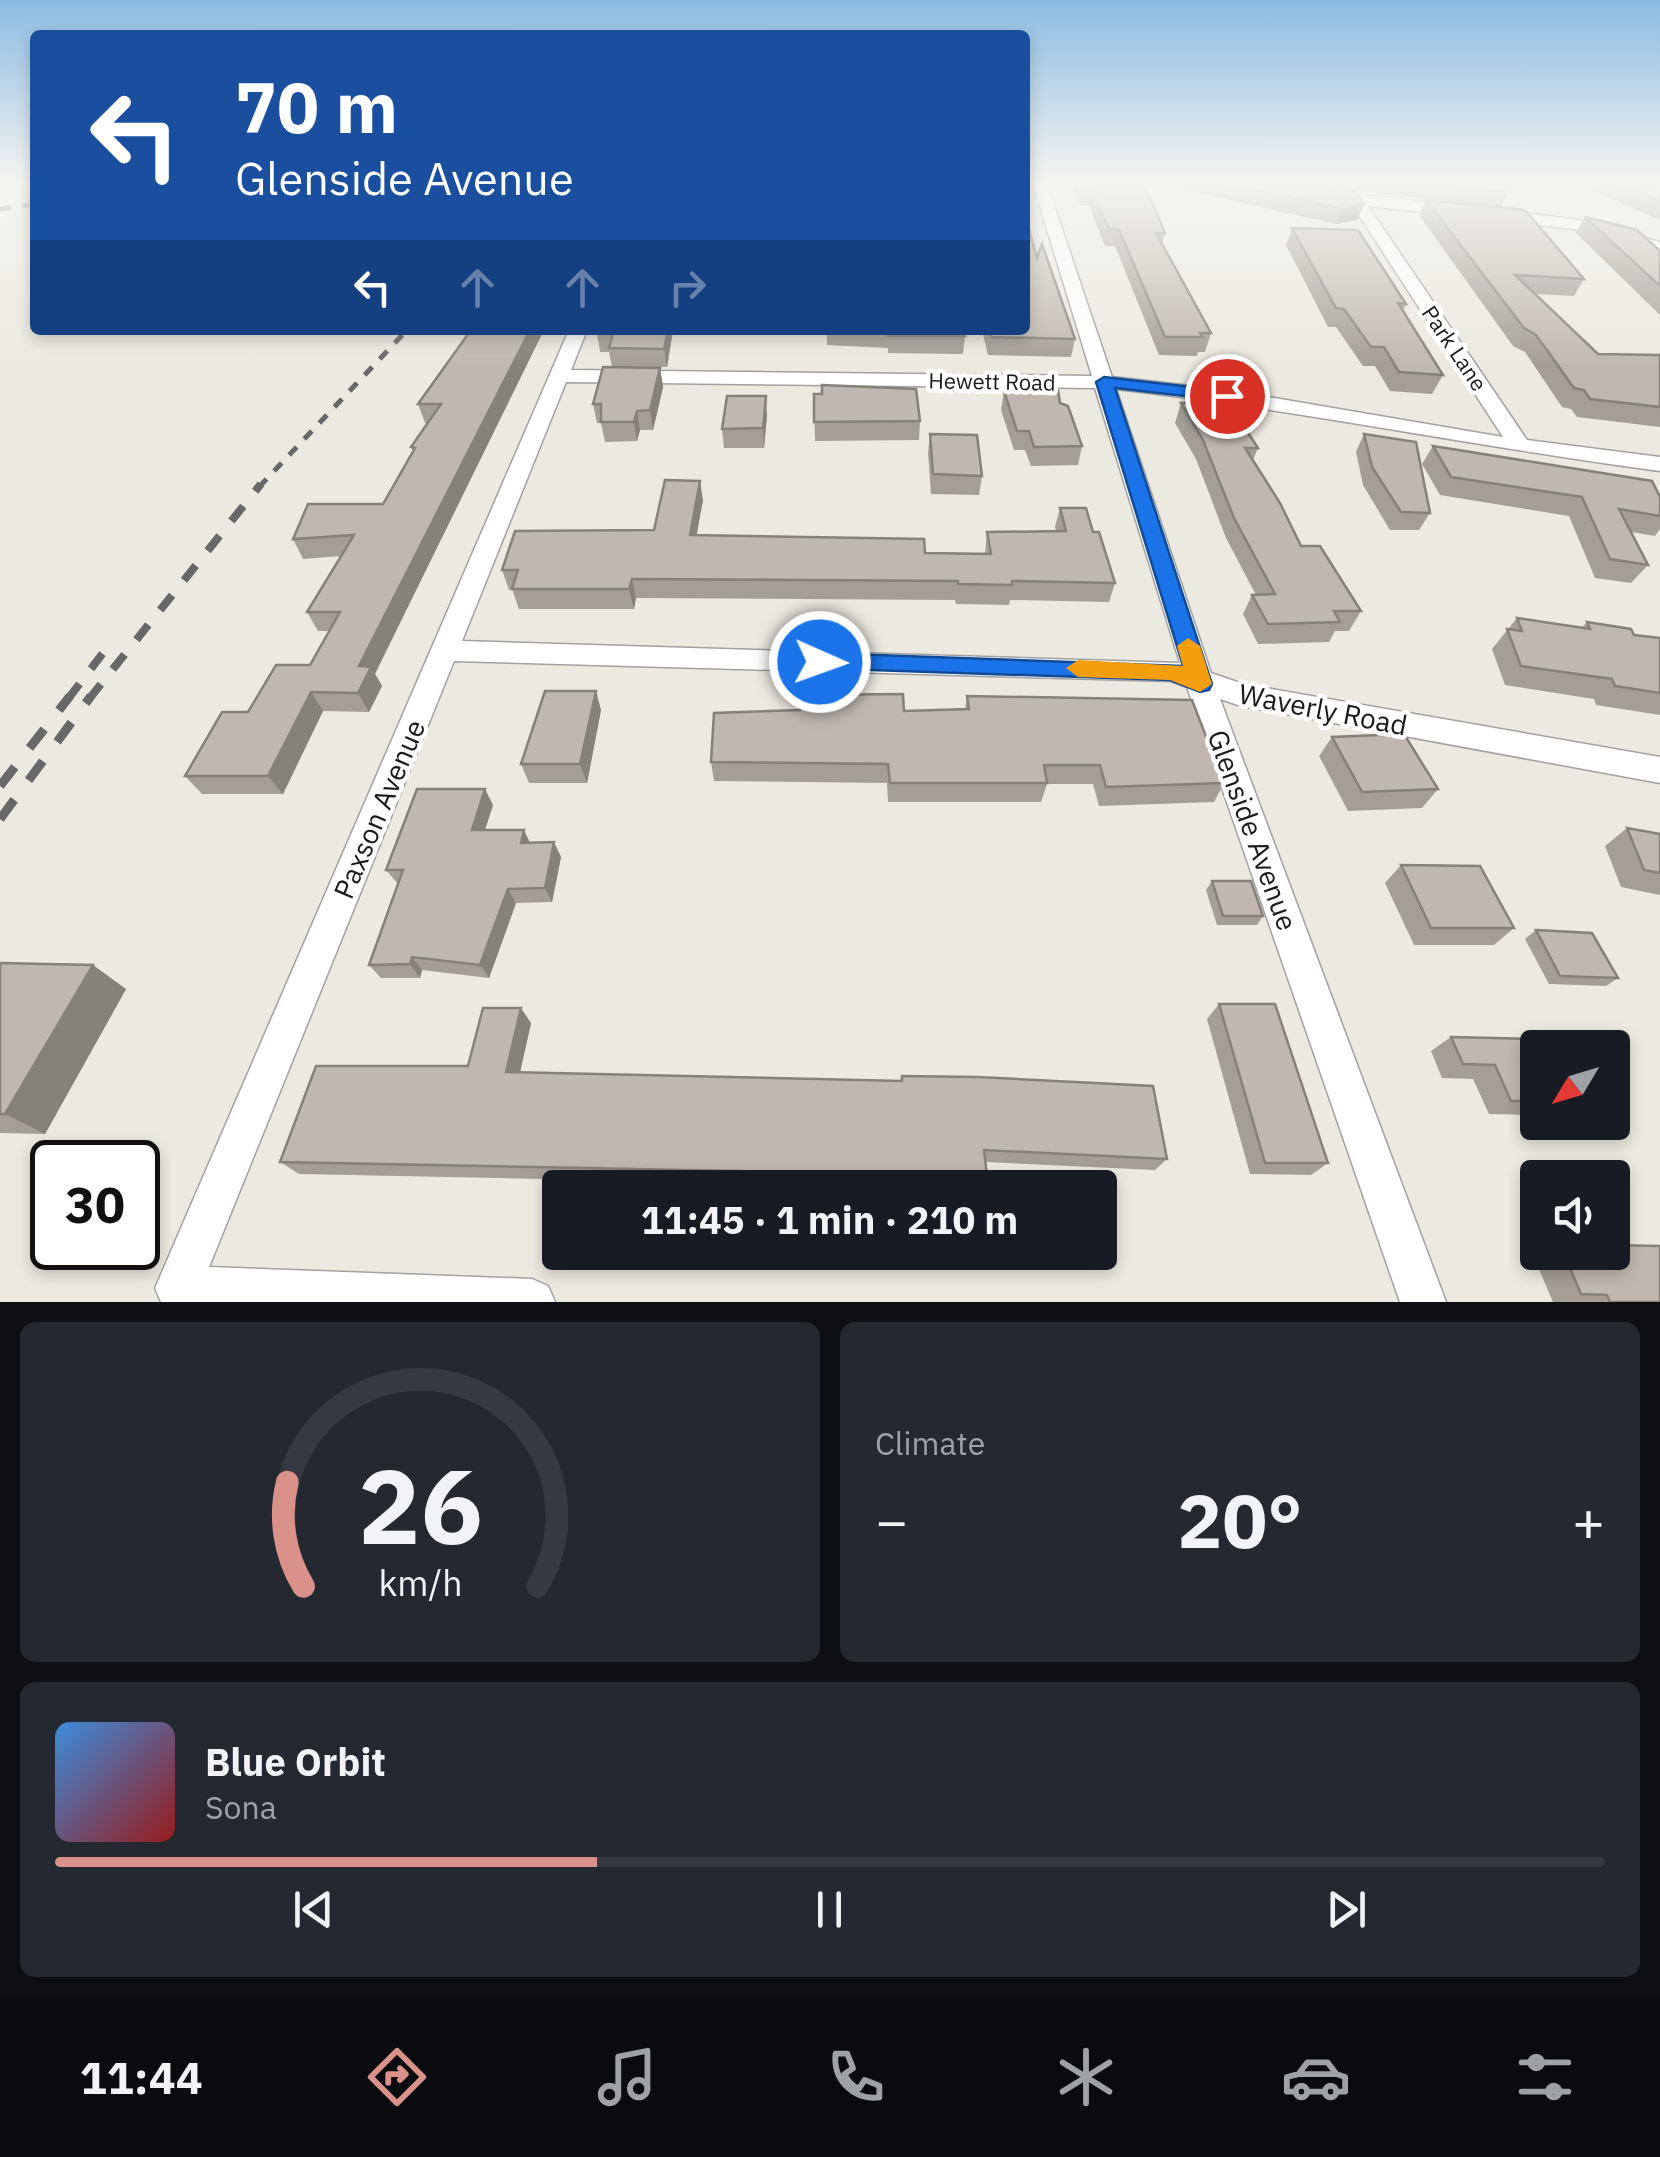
<!DOCTYPE html>
<html lang="en">
<head>
<meta charset="utf-8">
<style>
	:root { --surface:#171b24; --page:#242831; --text:#f1f3f6; --muted:#9ea1a6; --line:#363941; --accent:#da918a }
	body { margin:0; font-family:"IBM Plex Sans",sans-serif; background:var(--page); color:var(--text); height:100vh; display:flex; flex-direction:column; font-size:38px; white-space:nowrap }
	* { box-sizing:border-box; margin:0 }
	p { font-size:32px; color:var(--muted) }
	.icon { flex:none; width:55px; height:55px; fill:none; stroke:currentColor; stroke-width:2; stroke-linecap:round; stroke-linejoin:round }
	.map { position:relative; height:1302px; overflow:hidden }
	.panel { display:flex; flex-direction:column; gap:20px; padding:20px; background:#0d0f14; flex:1 }
	.panel>* { flex:none }
	.guide { position:absolute; left:30px; top:30px; width:1000px; height:305px; border-radius:10px; box-shadow:0 5px 15px #0003; background:#1a4fa0; color:#fff; overflow:hidden }
	.needle { width:65px; rotate:232deg }
	.controls { position:absolute; left:1520px; top:1030px; display:grid; gap:20px }
	.controls a { display:grid; place-items:center; width:110px; height:110px; border-radius:10px; background:var(--surface); box-shadow:0 5px 15px #0003; font-size:50px }
	.speed { position:absolute; left:30px; top:1140px; display:flex; gap:20px; font-size:50px; font-weight:700; text-align:center }
	.speed>* { display:grid; place-content:center; width:130px; height:130px; border-radius:50%; background:var(--surface); box-shadow:0 5px 15px #0003; line-height:1 }
	.speed .limit { border:5px solid #111; border-radius:15px; background:#fff; color:#111 }
	.pin { position:absolute; display:grid; place-items:center; width:85px; height:85px; color:#fff; margin:-42px; border:5px solid #fff; border-radius:50%; box-shadow:0 2px 10px #0007 }
	.me { position:absolute; width:110px; margin:-55px; rotate:92deg; stroke-linejoin:round; filter:drop-shadow(0 0 8px #0008) }
	.turn { display:flex; align-items:center; gap:35px; height:210px; padding:0 40px; font-size:45px }
	.turn .icon { width:130px; height:130px; stroke-width:2.5 }
	.turn b { display:block; font-size:70px; line-height:85px }
	.lanes { display:flex; align-items:center; height:95px; padding:0 40px; background:#0003; justify-content:center; gap:50px; direction:ltr }
	.lanes .off { opacity:.35 }
	.big { font-size:75px; font-weight:700; line-height:1.1 }
	.panel .widget { flex:1; display:flex; flex-direction:column; justify-content:center; gap:15px; min-width:0; padding:0 35px; border-radius:15px; background:var(--page) }
	.panel .dial { align-items:center; gap:0 }
	.dial svg { height:260px; overflow:visible; fill:none; stroke:var(--line); stroke-width:7; stroke-linecap:round; text-anchor:middle }
	.dial text { fill:var(--text); stroke:none }
	.song { display:flex; align-items:center; gap:30px }
	.cover { width:120px; height:120px; border-radius:15px; background:linear-gradient(135deg,hsl(210 70% 55%),hsl(0 70% 35%)) }
	.played { height:10px; border-radius:5px; background:linear-gradient(90deg,var(--accent) 35%,var(--line) 35%) }
	.keys { display:flex; justify-content:space-around; direction:ltr }
	.heat { display:flex; justify-content:space-between; align-items:center; font-size:55px; direction:ltr }
	.panel .tiles { flex:1; display:grid; gap:20px; grid-template-columns:1fr 1fr }
	.widget:last-child { grid-column:span 2 }
	.trip { position:absolute; left:542px; top:1170px; width:575px; height:100px; border-radius:10px; background:var(--surface); box-shadow:0 5px 15px #0003; font-weight:700; line-height:100px; text-align:center }
	.tab-bar { display:flex; height:160px; justify-content:space-around; align-items:center; background:#090b0e; color:var(--muted) }
	.tab-bar .icon { width:70px; height:70px }
	.tab-bar .current { color:var(--accent) }
	.tab-bar b { font-size:45px; color:var(--text) }
	.map>svg:first-child { display:block }
	.lines { fill:none; stroke-linecap:round; stroke-linejoin:round }
	.minor-casing { stroke:#a1a1a1; stroke-width:3 }
	.minor { fill:#fff; fill-rule:evenodd }
	.rail-far2 { stroke:#686868; stroke-width:5; stroke-dasharray:11 11; stroke-linecap:butt }
	.rail-far1 { stroke:#686868; stroke-width:8; stroke-dasharray:19 19; stroke-linecap:butt }
	.rail { stroke:#686868; stroke-width:9; stroke-dasharray:24 24; stroke-linecap:butt }
	.wall { fill:#a59e97 }
	.shaded-wall { fill:#86817b }
	.building { fill:#c0b8b0; stroke:#86817b; stroke-width:2.5 }
	.route { fill:#1a73e8; stroke:#114b97; stroke-width:2.5 }
	.slow { fill:#f59e0b }
	.labels { text-anchor:middle; dominant-baseline:central; stroke-width:9; stroke-linejoin:round; paint-order:stroke }
	.far-street-label { font-size:22px; fill:#1a1a1a; stroke:#fff }
	.street-label { font-size:28px; fill:#1a1a1a; stroke:#fff }
</style>
</head>
<body>
<div class="map">
<svg width="1660" height="1302" viewBox="0 0 1660 1302">
	<rect width="100%" height="100%" fill="#ece9e0"/>
	<g class="lines">
		<g class="minor-casing">
			<path id="minor" d="M 1033,184 L 1047,184 L 1112,377 L 1227,390 L 1503,437 L 1351,203 L 1277,188 L 1270,184 L 1574,219 L 1660,242 L 1660,252 L 1574,229 L 1368,206 L 1527,440 L 1660,457 L 1660,471 C 1478,447 1298,410 1116,389 L 1211,673 L 1243,684 L 1660,757 L 1660,783 L 1241,706 L 1220,699 L 1446,1302 L 1400,1302 L 1187,687 L 1171,681 L 454,661 L 209,1267 L 532,1279 L 548,1286 L 555,1302 L 161,1302 L 155,1288 L 162,1272 L 569,330 L 587,330 L 571,370 L 1092,376 ZM 566,382 L 1095,388 L 1180,663 L 462,641 Z"/>
		</g>
		<use href="#minor" class="minor"/>
		<g class="rail-far2">
			<path d="M 0,209 L 35,204"/>
			<path d="M 259,487 L 407,330"/>
		</g>
		<g class="rail-far1">
			<path d="M 68,699 L 103,653"/>
			<path d="M 89,699 L 261,484"/>
		</g>
		<g class="rail">
			<path d="M 0,786 L 70,696"/>
			<path d="M 0,819 L 91,696"/>
		</g>
	</g>
	<g class="wall">
		<path d="M 1072,184 L 1144,184 L 1165,233 L 1162,244 L 1211,333 L 1205,352 L 1198,352 L 1197,356 L 1159,355 L 1115,246 L 1105,246 L 1089,206 L 1081,206 Z"/>
		<path d="M 1158,184 L 1516,184 L 1508,191 L 1501,207 L 1350,190 L 1364,204 L 1357,220 L 1336,224 Z"/>
		<path d="M 1579,184 L 1660,184 L 1660,220 Z"/>
		<path d="M 1426,200 L 1584,279 L 1574,296 L 1535,294 L 1598,354 L 1660,355 L 1660,427 L 1577,417 L 1571,409 L 1562,407 L 1525,352 L 1513,346 L 1419,215 Z"/>
		<path d="M 1585,217 L 1660,251 L 1660,315 L 1576,233 Z"/>
		<path d="M 1292,228 L 1406,304 L 1403,311 L 1443,375 L 1432,394 L 1390,391 L 1375,366 L 1363,366 L 1336,327 L 1328,327 L 1286,245 Z"/>
		<path d="M 1037,258 L 1075,339 L 1071,357 L 988,355 L 982,330 L 1025,330 Z"/>
		<path d="M 471,330 L 375,674 L 382,686 L 369,712 L 323,711 L 283,794 L 202,794 L 185,776 L 248,712 L 310,665 L 329,631 L 318,631 L 307,612 L 341,556 L 303,559 L 293,539 L 383,504 L 413,451 L 411,447 L 428,423 L 425,423 L 418,404 Z"/>
		<path d="M 673,330 L 667,367 L 612,367 L 609,352 L 600,352 L 597,333 Z"/>
		<path d="M 827,330 L 963,330 L 965,336 L 963,354 L 888,353 L 888,348 L 827,345 Z"/>
		<path d="M 660,368 L 663,387 L 653,430 L 640,430 L 637,441 L 605,442 L 601,423 L 597,423 L 593,404 Z"/>
		<path d="M 1004,391 L 1060,403 L 1082,446 L 1078,465 L 1031,466 L 1025,450 L 1014,450 L 1001,410 Z"/>
		<path d="M 814,394 L 920,421 L 919,440 L 815,441 Z"/>
		<path d="M 1181,403 L 1258,448 L 1253,460 L 1301,546 L 1361,611 L 1349,631 L 1335,631 L 1329,642 L 1258,644 L 1243,614 L 1252,595 L 1256,595 L 1226,538 L 1196,459 L 1175,423 Z"/>
		<path d="M 767,415 L 764,448 L 724,448 L 722,429 Z"/>
		<path d="M 930,434 L 982,476 L 979,495 L 931,494 L 928,453 Z"/>
		<path d="M 1364,434 L 1430,513 L 1419,530 L 1390,530 L 1363,485 L 1356,452 Z"/>
		<path d="M 1433,446 L 1660,497 L 1660,529 L 1655,536 L 1631,532 L 1648,565 L 1631,583 L 1595,578 L 1569,516 L 1440,495 L 1422,464 Z"/>
		<path d="M 703,500 L 696,535 L 925,553 L 985,554 L 987,532 L 1056,531 L 1055,527 L 1060,508 L 1093,532 L 1115,583 L 1109,602 L 1010,600 L 1009,605 L 956,604 L 955,600 L 636,598 L 634,609 L 519,609 L 512,589 L 509,590 L 502,570 L 654,530 Z"/>
		<path d="M 1517,618 L 1582,627 L 1587,622 L 1634,635 L 1660,638 L 1660,715 L 1596,705 L 1594,699 L 1505,685 L 1492,649 Z"/>
		<path d="M 967,696 L 1224,783 L 1214,802 L 1099,806 L 1093,784 L 1047,784 L 1041,802 L 888,802 L 887,783 L 714,781 L 711,762 L 904,711 L 965,709 Z"/>
		<path d="M 601,710 L 587,783 L 529,783 L 521,764 Z"/>
		<path d="M 1332,737 L 1438,789 L 1422,808 L 1348,811 L 1319,756 Z"/>
		<path d="M 493,805 L 485,830 L 530,843 L 561,857 L 552,902 L 516,903 L 489,978 L 422,970 L 420,978 L 381,978 L 369,965 L 398,884 L 386,870 Z"/>
		<path d="M 1627,828 L 1660,834 L 1660,895 L 1621,887 L 1605,846 Z"/>
		<path d="M 1401,865 L 1514,928 L 1494,945 L 1414,945 L 1385,883 Z"/>
		<path d="M 1212,881 L 1263,916 L 1257,925 L 1217,925 L 1206,890 Z"/>
		<path d="M 1536,930 L 1618,978 L 1606,986 L 1549,984 L 1525,939 Z"/>
		<path d="M 0,963 L 126,989 L 45,1134 L 0,1133 Z"/>
		<path d="M 1219,1004 L 1328,1163 L 1311,1175 L 1250,1174 L 1207,1019 Z"/>
		<path d="M 531,1023 L 520,1072 L 901,1081 L 902,1076 L 1167,1159 L 1155,1170 L 986,1162 L 987,1176 L 982,1188 L 299,1174 L 280,1162 L 468,1066 Z"/>
		<path d="M 1451,1037 L 1538,1048 L 1538,1115 L 1489,1114 L 1473,1079 L 1442,1078 L 1431,1051 Z"/>
		<path d="M 1538,1251 L 1538,1252 L 1612,1252 L 1660,1302 L 1553,1302 L 1532,1253 Z"/>
	</g>
	<g class="shaded-wall">
		<path d="M 1508,184 L 1516,184 L 1508,192 L 1502,191 Z"/>
		<path d="M 1364,204 L 1357,220 L 1336,224 L 1343,209 Z"/>
		<path d="M 530,330 L 544,330 L 375,674 L 382,686 L 369,712 L 358,693 L 359,666 Z"/>
		<path d="M 668,330 L 673,330 L 667,367 L 664,349 Z"/>
		<path d="M 660,368 L 663,387 L 653,430 L 650,410 Z"/>
		<path d="M 766,396 L 767,415 L 764,448 L 763,428 Z"/>
		<path d="M 637,411 L 640,430 L 637,441 L 634,422 Z"/>
		<path d="M 700,481 L 703,500 L 693,555 L 690,535 Z"/>
		<path d="M 632,579 L 636,598 L 634,609 L 629,589 Z"/>
		<path d="M 596,691 L 601,710 L 587,783 L 580,764 Z"/>
		<path d="M 311,692 L 323,711 L 283,794 L 268,776 Z"/>
		<path d="M 485,789 L 493,805 L 480,845 L 472,830 Z"/>
		<path d="M 524,830 L 531,845 L 521,843 Z"/>
		<path d="M 554,842 L 561,857 L 552,902 L 545,888 Z"/>
		<path d="M 508,889 L 516,903 L 489,978 L 480,965 Z"/>
		<path d="M 412,957 L 422,970 L 420,978 L 410,964 Z"/>
		<path d="M 93,965 L 126,989 L 45,1134 L 5,1114 Z"/>
		<path d="M 521,1008 L 531,1023 L 517,1086 L 506,1072 Z"/>
	</g>
	<g class="building">
		<path d="M 1081,184 L 1144,184 L 1165,233 L 1156,233 L 1211,333 L 1200,333 L 1203,337 L 1165,337 L 1119,230 L 1109,229 L 1092,190 L 1084,190 Z"/>
		<path d="M 1228,184 L 1316,184 L 1355,191 L 1364,204 L 1343,209 Z"/>
		<path d="M 1432,184 L 1508,184 L 1504,187 L 1509,192 Z"/>
		<path d="M 1622,184 L 1660,184 L 1660,200 Z"/>
		<path d="M 1426,200 L 1525,210 L 1584,279 L 1515,275 L 1598,354 L 1660,355 L 1660,407 L 1590,399 L 1584,390 L 1574,388 L 1536,335 L 1524,328 Z"/>
		<path d="M 1025,215 L 1037,258 L 1042,244 L 1075,339 L 991,337 L 989,330 L 1025,330 Z"/>
		<path d="M 1585,217 L 1637,230 L 1660,251 L 1660,286 Z"/>
		<path d="M 1292,228 L 1358,230 L 1406,304 L 1398,303 L 1443,375 L 1399,372 L 1384,347 L 1371,347 L 1344,309 L 1336,308 Z"/>
		<path d="M 471,330 L 530,330 L 359,666 L 371,667 L 358,693 L 311,692 L 268,776 L 185,776 L 222,712 L 248,712 L 276,665 L 310,665 L 340,612 L 307,612 L 354,535 L 293,539 L 308,504 L 383,504 L 415,448 L 411,447 L 441,404 L 418,404 Z"/>
		<path d="M 598,330 L 668,330 L 664,349 L 609,348 L 613,334 L 597,333 Z"/>
		<path d="M 887,330 L 963,330 L 965,336 L 888,336 L 889,330 Z"/>
		<path d="M 603,367 L 660,368 L 650,410 L 637,411 L 634,422 L 601,422 L 601,404 L 593,404 Z"/>
		<path d="M 822,385 L 916,389 L 920,421 L 814,422 L 814,394 L 822,394 Z"/>
		<path d="M 1058,390 L 1060,403 L 1068,406 L 1082,446 L 1034,447 L 1029,431 L 1017,431 L 1004,391 Z"/>
		<path d="M 727,396 L 766,396 L 763,428 L 722,429 Z"/>
		<path d="M 1228,402 L 1258,448 L 1245,448 L 1280,503 L 1301,546 L 1320,546 L 1361,611 L 1334,611 L 1340,622 L 1268,624 L 1252,595 L 1275,594 L 1234,518 L 1203,440 L 1181,403 Z"/>
		<path d="M 930,434 L 977,435 L 982,476 L 933,474 Z"/>
		<path d="M 1364,434 L 1416,442 L 1430,513 L 1401,512 L 1372,467 Z"/>
		<path d="M 1433,446 L 1652,481 L 1660,497 L 1660,516 L 1619,509 L 1648,565 L 1610,559 L 1582,497 L 1451,477 Z"/>
		<path d="M 665,480 L 700,481 L 690,535 L 924,539 L 925,553 L 991,554 L 987,532 L 1066,531 L 1060,508 L 1086,508 L 1093,532 L 1099,532 L 1115,583 L 1012,581 L 1012,585 L 958,584 L 958,581 L 632,579 L 629,589 L 512,589 L 518,570 L 502,570 L 515,531 L 654,530 Z"/>
		<path d="M 1517,618 L 1590,629 L 1587,622 L 1631,629 L 1634,635 L 1660,638 L 1660,693 L 1615,686 L 1612,679 L 1521,666 L 1507,629 L 1522,631 Z"/>
		<path d="M 545,691 L 596,691 L 580,764 L 521,764 Z"/>
		<path d="M 903,694 L 904,711 L 969,709 L 967,696 L 1192,700 L 1224,783 L 1106,787 L 1100,765 L 1044,765 L 1047,783 L 890,783 L 888,764 L 711,762 L 714,713 L 800,710 L 800,695 Z"/>
		<path d="M 1404,734 L 1438,789 L 1362,792 L 1332,737 Z"/>
		<path d="M 417,789 L 485,789 L 472,830 L 524,830 L 521,843 L 554,842 L 545,888 L 508,889 L 480,965 L 412,957 L 410,964 L 369,965 L 403,870 L 386,870 Z"/>
		<path d="M 1627,828 L 1660,834 L 1660,873 L 1644,870 Z"/>
		<path d="M 1401,865 L 1480,866 L 1514,928 L 1431,928 Z"/>
		<path d="M 1212,881 L 1251,881 L 1263,916 L 1223,916 Z"/>
		<path d="M 1536,930 L 1592,933 L 1618,978 L 1560,976 Z"/>
		<path d="M 0,963 L 93,965 L 5,1114 L 0,1114 Z"/>
		<path d="M 1219,1004 L 1275,1004 L 1328,1163 L 1265,1163 Z"/>
		<path d="M 483,1008 L 521,1008 L 506,1072 L 902,1081 L 902,1076 L 977,1077 L 1153,1086 L 1167,1159 L 984,1150 L 987,1176 L 280,1162 L 316,1066 L 468,1066 Z"/>
		<path d="M 1451,1037 L 1576,1040 L 1580,1048 L 1538,1048 L 1538,1101 L 1511,1101 L 1495,1065 L 1463,1064 Z"/>
		<path d="M 1612,1245 L 1660,1246 L 1660,1302 L 1610,1302 L 1607,1295 L 1581,1294 L 1563,1252 L 1612,1252 Z"/>
	</g>
	<linearGradient id="sky" x2="0" y2="1"><stop stop-color="#8bbbe2"/><stop offset="0.5" stop-color="#f6f5f1"/><stop offset="1" stop-color="#f6f5f1" stop-opacity="0"/></linearGradient>
	<rect width="1660" height="366" fill="url(#sky)"/>
	<path class="route" d="M 1104,377 L 1227,391 L 1235,396 L 1227,401 L 1115,388 L 1212,684 L 1209,690 L 1200,692 L 1170,680 L 812,668 L 809,662 L 812,655 L 820,653 L 1183,666 L 1096,382 Z"/>
	<path class="slow" d="M 1188,638 L 1200,646 L 1212,684 L 1200,692 L 1170,680 L 1078,677 L 1066,668 L 1078,660 L 1183,666 L 1177,646 Z"/>
	<g class="labels">
		<g class="far-street-label">
			<text transform="translate(1455 348) rotate(56)">Park Lane</text>
			<text transform="translate(992 381) rotate(1)">Hewett Road</text>
		</g>
		<g class="street-label">
			<text transform="translate(1323 709) rotate(11)">Waverly Road</text>
			<text transform="translate(379 809) rotate(-67)">Paxson Avenue</text>
			<text transform="translate(1253 830) rotate(70)">Glenside Avenue</text>
		</g>
	</g>
</svg>
<div class="controls">
<a><svg class="needle" viewBox="-14 -14 28 28"><path d="M0-13l5 13h-10z" fill="#e53935"/><path d="M0 13l5-13h-10z" fill="#9ea1a6"/></svg></a>
<a><svg class="icon" aria-label="sound" viewBox="0 0 24 24"><path d="M4 9h4l5-4v14l-5-4H4zM17 9q2 3 0 6"/></svg></a>
</div>
<div class="speed"><div class="limit">30</div></div>
<div class="pin" style="left:1227px;top:396px;background:#d93025"><svg class="icon" aria-label="arrive" viewBox="0 0 24 24"><path d="M6 21V4h12l-3 4 3 4H6"/></svg></div>
<svg class="me" style="left:820px;top:662px" viewBox="-20 -20 40 40"><circle r="17" fill="#1a73e8" stroke="#fff" stroke-width="3"/><path d="M0-11L8 9 0 5-8 9z" fill="#fff"/></svg>
<div class="trip">11:45 · 1 min · 210 m</div>
<div class="guide">
<div class="turn"><svg class="icon" aria-label="left" viewBox="0 0 24 24"><path d="M17 20v-9H6M10 6l-5 5 5 5"/></svg><div><b>70 m</b>Glenside Avenue</div></div>
<div class="lanes"><svg class="icon" aria-label="left" viewBox="0 0 24 24"><path d="M17 20v-9H6M10 6l-5 5 5 5"/></svg><svg class="icon off" aria-label="ahead" viewBox="0 0 24 24"><path d="M12 20V5M6 11l6-6 6 6"/></svg><svg class="icon off" aria-label="ahead" viewBox="0 0 24 24"><path d="M12 20V5M6 11l6-6 6 6"/></svg><svg class="icon off" aria-label="right" viewBox="0 0 24 24"><path d="M7 20v-9h11M14 6l5 5-5 5"/></svg></div>
</div>
</div>
<section class="panel">
<div class="tiles">
<div class="widget dial"><svg viewBox="0 0 100 80">
<path d="M14 69A42 42 0 1 1 86 69"/>
<path d="M14 69A42 42 0 0 1 9 37" stroke="#da918a"/>
<text x="50" y="56" font-size="32" font-weight="700">26</text>
<text x="50" y="72" font-size="11">km/h</text>
</svg></div>
<div class="widget"><p>Climate</p>
<div class="heat"><a>−</a><b class="big">20°</b><a>+</a></div>
</div>
<div class="widget">
<div class="song"><i class="cover"></i><div><b>Blue Orbit</b><p>Sona</p></div></div>
<div class="played"></div>
<div class="keys"><svg class="icon" aria-label="previous" viewBox="0 0 24 24"><path d="M18 5L8 12l10 7zM5 5v14"/></svg><svg class="icon" aria-label="pause" viewBox="0 0 24 24"><path d="M8 5v14M16 5v14"/></svg><svg class="icon" aria-label="next" viewBox="0 0 24 24"><path d="M6 5l10 7-10 7zM19 5v14"/></svg></div>
</div>
</div>
</section>
<nav class="tab-bar">
<b>11:44</b>
<svg class="icon current" aria-label="directions" viewBox="0 0 24 24"><path d="M12 3l9 9-9 9-9-9zM9 14v-3h6M13 9l2 2-2 2"/></svg>
<svg class="icon" aria-label="music" viewBox="0 0 24 24"><path d="M9 18V5l10-2v13"/><circle cx="6" cy="18" r="3"/><circle cx="16" cy="16" r="3"/></svg>
<svg class="icon" aria-label="phone" viewBox="0 0 24 24"><path d="M5 4h4l2 5-3 2q2 4 5 5l2-3 5 2v4C11 20 4 13 5 4z"/></svg>
<svg class="icon" aria-label="climate" viewBox="0 0 24 24"><path d="M12 3v18M4 7l16 10M4 17L20 7"/></svg>
<svg class="icon" aria-label="car" viewBox="0 0 24 24"><path d="M5 17H2v-5l4-1 3-4h7l3 4 3 1v5h-3M9 17h6M6 11h13"/><circle cx="7" cy="17" r="2"/><circle cx="17" cy="17" r="2"/></svg>
<svg class="icon" aria-label="filters" viewBox="0 0 24 24"><path d="M4 7h16M4 17h16"/><circle cx="9" cy="7" r="2"/><circle cx="15" cy="17" r="2"/></svg>
</nav>
</body>
</html>
